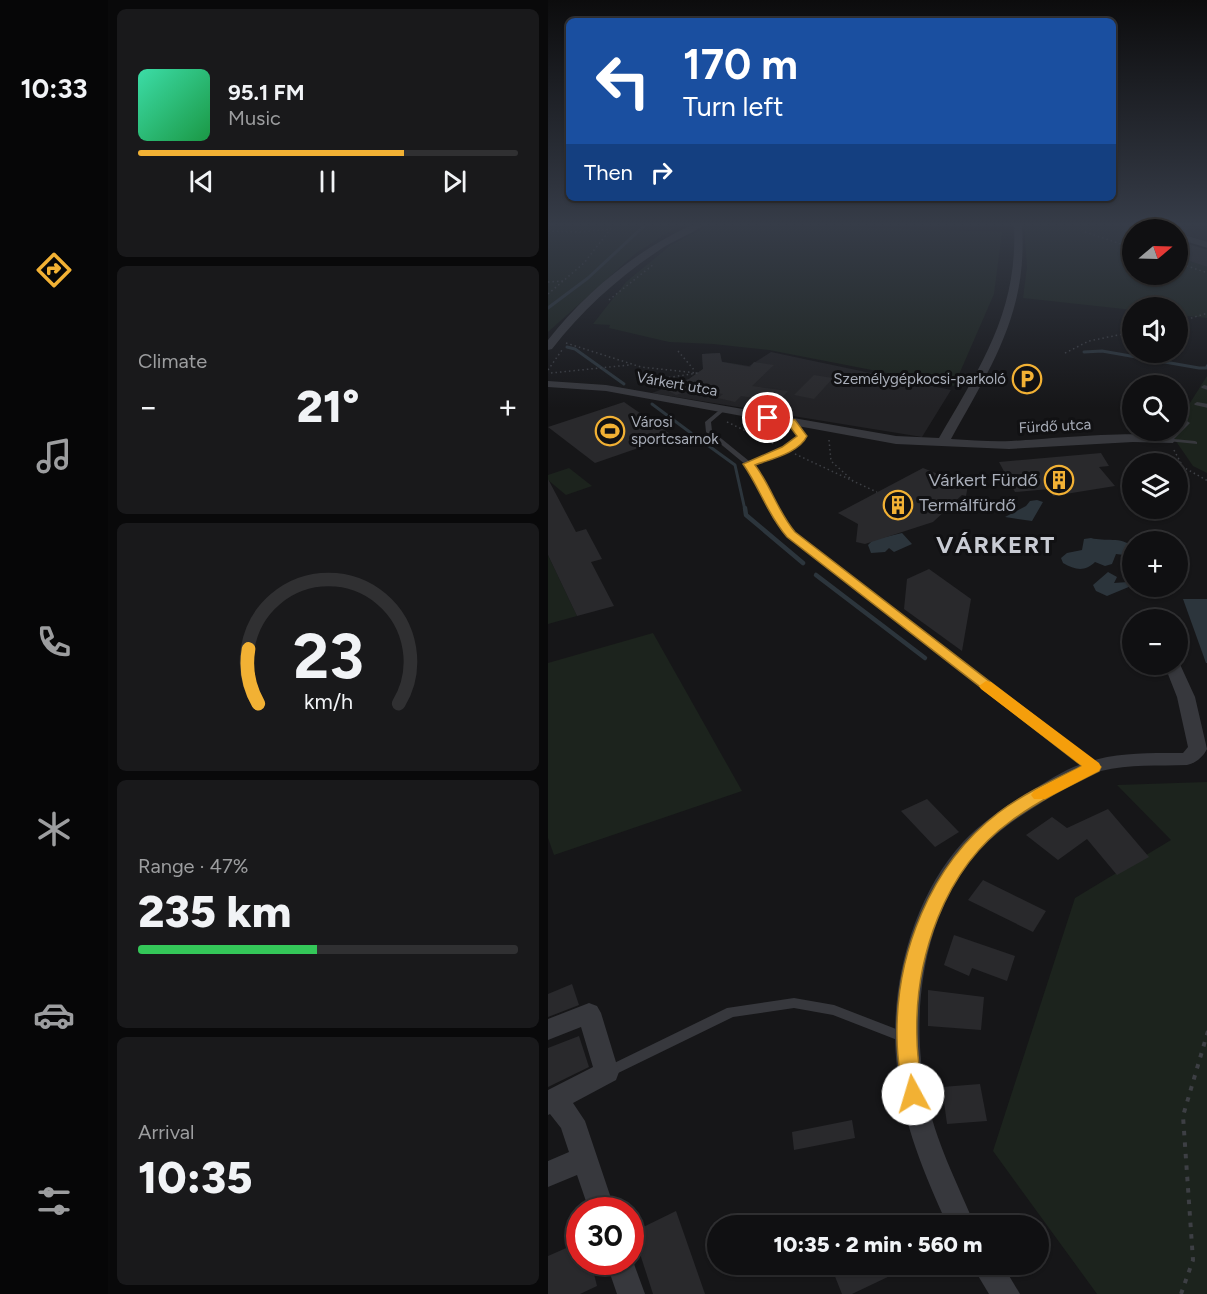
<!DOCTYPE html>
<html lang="en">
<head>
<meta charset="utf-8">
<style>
	:root { --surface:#101012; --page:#19191b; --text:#f1f3f6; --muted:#9c9d9f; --line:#303032; --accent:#f2b134 }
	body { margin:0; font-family:Figtree,sans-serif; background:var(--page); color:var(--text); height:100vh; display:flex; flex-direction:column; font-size:22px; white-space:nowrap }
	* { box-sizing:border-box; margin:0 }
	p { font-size:20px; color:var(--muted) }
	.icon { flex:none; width:33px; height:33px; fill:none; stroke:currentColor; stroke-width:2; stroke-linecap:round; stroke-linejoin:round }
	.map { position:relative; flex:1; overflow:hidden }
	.side { display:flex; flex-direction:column; gap:9px; padding:9px; background:#09090a; width:440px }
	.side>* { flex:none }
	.top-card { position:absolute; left:18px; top:18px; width:550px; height:183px; border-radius:9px; box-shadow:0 2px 4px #0004,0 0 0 2px var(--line); background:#1a4fa0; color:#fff; overflow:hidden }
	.needle { width:39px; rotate:71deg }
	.tools { position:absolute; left:574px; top:219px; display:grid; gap:12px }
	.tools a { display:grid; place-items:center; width:66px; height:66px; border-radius:50%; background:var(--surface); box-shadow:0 2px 4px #0004,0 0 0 2px var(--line); font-size:30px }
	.speed { position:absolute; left:18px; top:1197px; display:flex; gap:12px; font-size:30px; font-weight:700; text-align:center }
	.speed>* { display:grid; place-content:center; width:78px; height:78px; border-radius:50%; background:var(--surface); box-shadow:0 2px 4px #0004,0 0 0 2px var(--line); line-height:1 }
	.speed .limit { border:9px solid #d22; background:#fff; color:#111 }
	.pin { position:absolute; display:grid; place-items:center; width:51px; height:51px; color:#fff; margin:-26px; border:3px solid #fff; border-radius:50%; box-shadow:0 2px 6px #0007 }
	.me { position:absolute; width:66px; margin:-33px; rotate:354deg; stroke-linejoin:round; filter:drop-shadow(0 0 4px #0008) }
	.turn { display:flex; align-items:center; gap:21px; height:126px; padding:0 18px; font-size:27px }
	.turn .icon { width:78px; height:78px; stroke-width:2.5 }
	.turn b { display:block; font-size:42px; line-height:51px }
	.then { display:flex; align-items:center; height:57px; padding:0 18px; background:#0003; gap:12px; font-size:22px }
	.big { font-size:45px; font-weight:800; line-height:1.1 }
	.side .card { flex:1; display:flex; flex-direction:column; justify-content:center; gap:9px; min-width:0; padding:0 21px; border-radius:9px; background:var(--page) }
	.side .dial { align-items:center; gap:0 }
	.dial svg { height:156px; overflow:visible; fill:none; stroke:var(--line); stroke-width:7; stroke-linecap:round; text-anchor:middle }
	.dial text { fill:var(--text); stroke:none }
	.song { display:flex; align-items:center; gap:18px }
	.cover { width:72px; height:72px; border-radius:9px; background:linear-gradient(135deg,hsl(160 70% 55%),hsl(140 70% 35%)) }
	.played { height:6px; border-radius:3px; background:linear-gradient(90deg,var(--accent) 70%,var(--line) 70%) }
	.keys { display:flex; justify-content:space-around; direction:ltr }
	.heat { display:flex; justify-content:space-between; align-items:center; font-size:33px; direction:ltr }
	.charge { height:9px; border-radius:4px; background:linear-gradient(90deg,#34c759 47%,var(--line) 0) }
	.trip { position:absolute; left:159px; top:1215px; width:342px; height:60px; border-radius:30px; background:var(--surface); box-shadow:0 2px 4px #0004,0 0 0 2px var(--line); font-weight:800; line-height:60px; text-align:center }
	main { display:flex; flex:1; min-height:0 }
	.tabs { display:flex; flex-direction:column; width:108px; justify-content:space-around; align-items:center; background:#060607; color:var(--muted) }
	.tabs .icon { width:42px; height:42px }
	.tabs .selected { color:var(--accent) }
	.tabs b { font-size:27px; color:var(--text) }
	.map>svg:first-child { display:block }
	.built { fill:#222225 }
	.green { fill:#1c231d }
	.water { fill:#2c353c }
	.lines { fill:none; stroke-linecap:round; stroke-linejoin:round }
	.stream-far1 { stroke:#2c353c; stroke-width:3 }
	.stream { stroke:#2c353c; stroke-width:4.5 }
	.building { fill:#29292c }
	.path-far1 { stroke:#3d3f44; stroke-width:1.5; stroke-dasharray:1.5 3; stroke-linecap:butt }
	.path { stroke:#3d3f44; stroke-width:4; stroke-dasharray:4.5 7; stroke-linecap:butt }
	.service { fill:#37383d; fill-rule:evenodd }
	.minor { fill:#37383d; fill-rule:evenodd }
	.route { fill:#f2b134; stroke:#9d7322; stroke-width:1.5 }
	.slow { fill:#f59e0b }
	.labels { text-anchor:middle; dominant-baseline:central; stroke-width:6; stroke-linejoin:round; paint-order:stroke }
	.far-poi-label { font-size:15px; fill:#a8adb8; stroke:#111113; text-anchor:end }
	.far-street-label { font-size:15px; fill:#a8adb8; stroke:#111113 }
	.poi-label { font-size:18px; fill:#a8adb8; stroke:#111113; text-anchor:end }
	.district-label { font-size:24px; font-weight:bold; letter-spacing:1.5px; fill:#c9ccd4; stroke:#111113 }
</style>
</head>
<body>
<main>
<nav class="tabs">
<b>10:33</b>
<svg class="icon selected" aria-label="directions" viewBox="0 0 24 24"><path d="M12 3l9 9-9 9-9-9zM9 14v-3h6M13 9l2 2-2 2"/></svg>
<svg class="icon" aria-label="music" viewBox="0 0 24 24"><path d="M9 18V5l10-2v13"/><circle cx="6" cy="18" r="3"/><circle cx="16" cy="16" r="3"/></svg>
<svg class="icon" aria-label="phone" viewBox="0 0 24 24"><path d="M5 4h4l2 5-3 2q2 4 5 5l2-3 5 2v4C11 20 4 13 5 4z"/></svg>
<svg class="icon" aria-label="climate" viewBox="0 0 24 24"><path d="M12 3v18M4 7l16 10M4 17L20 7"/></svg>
<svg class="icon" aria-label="car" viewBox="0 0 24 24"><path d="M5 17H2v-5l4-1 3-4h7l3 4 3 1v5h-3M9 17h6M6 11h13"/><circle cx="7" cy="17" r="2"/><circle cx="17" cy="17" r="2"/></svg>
<svg class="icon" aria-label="filters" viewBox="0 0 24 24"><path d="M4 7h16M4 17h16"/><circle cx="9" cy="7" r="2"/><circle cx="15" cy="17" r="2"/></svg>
</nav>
<section class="side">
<div class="card">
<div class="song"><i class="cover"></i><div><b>95.1 FM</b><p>Music</p></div></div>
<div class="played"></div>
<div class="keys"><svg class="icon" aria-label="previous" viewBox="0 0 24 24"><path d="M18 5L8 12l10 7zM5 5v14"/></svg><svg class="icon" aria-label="pause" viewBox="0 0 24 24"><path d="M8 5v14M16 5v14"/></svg><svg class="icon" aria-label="next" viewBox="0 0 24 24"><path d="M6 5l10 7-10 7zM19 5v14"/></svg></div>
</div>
<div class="card"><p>Climate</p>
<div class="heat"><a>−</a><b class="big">21°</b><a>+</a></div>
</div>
<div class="card dial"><svg viewBox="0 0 100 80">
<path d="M14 69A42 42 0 1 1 86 69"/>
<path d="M14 69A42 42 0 0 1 9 41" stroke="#f2b134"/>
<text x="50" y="56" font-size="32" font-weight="700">23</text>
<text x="50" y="72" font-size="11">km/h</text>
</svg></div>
<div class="card"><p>Range · 47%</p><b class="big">235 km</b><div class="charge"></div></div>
<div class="card"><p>Arrival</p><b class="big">10:35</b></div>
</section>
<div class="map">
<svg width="660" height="1294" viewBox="0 0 660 1294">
	<rect width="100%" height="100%" fill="#161618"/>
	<g class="built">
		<path d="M 612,226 L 659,226 L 659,242 L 630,232 L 630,230 Z"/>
		<path d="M 223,352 L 403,390 L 374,437 L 104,393 L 141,379 L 155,369 L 154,354 L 172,353 L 173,358 L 169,358 L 170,361 L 201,366 Z"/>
	</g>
	<g class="green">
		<path d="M 0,226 L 134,226 L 121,232 L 88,253 L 0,332 Z"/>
		<path d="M 160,226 L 266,226 L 454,232 L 446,294 L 406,386 L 221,350 L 165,344 L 121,342 L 61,328 L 62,325 L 45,324 L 78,282 L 123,245 Z"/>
		<path d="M 476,226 L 579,226 L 589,229 L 585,230 L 585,274 L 630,274 L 630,242 L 659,251 L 659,318 L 630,315 L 630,308 L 585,308 L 585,310 L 475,298 L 479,267 Z"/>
		<path d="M 659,376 L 659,473 L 645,466 L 623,434 L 625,431 L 630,430 L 630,422 Z"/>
		<path d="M 21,468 L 44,486 L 18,495 L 0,480 L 0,475 Z"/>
		<path d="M 0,555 L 29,616 L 0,624 Z"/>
		<path d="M 105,633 L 194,791 L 6,855 L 0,838 L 0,663 Z"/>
		<path d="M 659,782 L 659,1294 L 549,1294 L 445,1151 L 527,898 L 623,840 L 569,785 Z"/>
	</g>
	<g class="water">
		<path d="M 489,500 L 495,502 L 484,521 L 457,517 L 478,506 L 482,501 Z"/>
		<path d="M 354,533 L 364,544 L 346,552 L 341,548 L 337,552 L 323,553 L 320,545 L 325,540 Z"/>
		<path d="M 543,538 C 557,542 573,536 585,547 L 583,551 L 576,555 L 568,554 L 564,564 L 557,566 L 547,562 C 537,572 527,570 515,563 L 513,558 L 519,553 L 534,550 L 536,539 Z"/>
		<path d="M 560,572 L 569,577 L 566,583 L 580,582 L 583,586 L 559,596 L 548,591 L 545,585 Z"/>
		<path d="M 635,599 L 659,599 L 659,663 L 658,663 Z"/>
	</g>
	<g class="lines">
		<g class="stream-far1">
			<path d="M 0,308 L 40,278 L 96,226"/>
			<path d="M 19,347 L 27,349 L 76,384"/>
			<path d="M 536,352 L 554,351 L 651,368 L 658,368 L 660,365"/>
			<path d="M 104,404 L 143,433"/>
			<path d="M 154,441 L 187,465 L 197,510"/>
		</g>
		<g class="stream">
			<path d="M 197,508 L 198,515 L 255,563"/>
			<path d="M 268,575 L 377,658"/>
		</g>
	</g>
	<g class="building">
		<path d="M 640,244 L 660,250 L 660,267 L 630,257 L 630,248 Z"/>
		<path d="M 172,353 L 174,362 L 202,367 L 206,362 L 226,365 L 204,386 L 240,391 L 230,402 L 193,396 L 187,402 L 170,398 L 175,394 L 147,389 L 128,395 L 115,388 L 141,379 L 155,369 L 154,354 Z"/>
		<path d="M 266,375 L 285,378 L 266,399 L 246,395 Z"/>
		<path d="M 76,402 L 125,436 L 47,463 L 0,427 Z"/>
		<path d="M 553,453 L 561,466 L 551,467 L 567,486 L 505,496 L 501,489 L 467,492 L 451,462 Z"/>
		<path d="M 375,468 L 395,476 L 422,474 L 418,496 L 414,495 L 385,522 L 317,544 L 308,542 L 310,524 L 290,513 Z"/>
		<path d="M 0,479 L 28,532 L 38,529 L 54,559 L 43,562 L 66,606 L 29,616 L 0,555 Z"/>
		<path d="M 381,569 L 423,599 L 414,651 L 356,609 L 359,579 Z"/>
		<path d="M 379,799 L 411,832 L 387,847 L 353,811 Z"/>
		<path d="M 560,809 L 601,857 L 569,875 L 539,839 L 510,860 L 478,835 L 504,817 L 519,828 Z"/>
		<path d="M 435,880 L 498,911 L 485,932 L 420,900 Z"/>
		<path d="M 406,935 L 467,956 L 459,981 L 424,968 L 421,976 L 396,965 Z"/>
		<path d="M 24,984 L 31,1005 L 0,1017 L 0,994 Z"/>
		<path d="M 380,990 L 436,997 L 433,1030 L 380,1026 Z"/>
		<path d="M 31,1036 L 41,1067 L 0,1087 L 0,1048 Z"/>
		<path d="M 432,1084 L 439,1121 L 399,1124 L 394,1087 Z"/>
		<path d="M 304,1120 L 307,1138 L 246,1150 L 244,1132 Z"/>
		<path d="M 128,1211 L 157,1294 L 105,1294 L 85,1232 Z"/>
		<path d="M 32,1242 L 32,1262 L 43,1262 L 49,1286 L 32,1294 L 0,1294 L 0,1256 Z"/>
		<path d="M 282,1264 L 367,1264 L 304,1294 L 294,1294 Z"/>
	</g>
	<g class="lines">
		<g class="path-far1">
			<path d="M 0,231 L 31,232 L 63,229"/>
			<path d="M 537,232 L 585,248"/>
			<path d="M 630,263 L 660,273"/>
			<path d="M 0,282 L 15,281"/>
			<path d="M 0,294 L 36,263 L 65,226"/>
			<path d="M 61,300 L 106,264"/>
			<path d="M 630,322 L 660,313"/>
			<path d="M 18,343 L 93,367 L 149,373 L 93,382"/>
			<path d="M 130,351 L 147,371"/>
			<path d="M 517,353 L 541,341 L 585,332"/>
			<path d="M 0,370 L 14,350"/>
			<path d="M 3,373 L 81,365"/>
			<path d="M 179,422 L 228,445"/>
			<path d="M 281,440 L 283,461 L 305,481 L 329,492"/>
			<path d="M 626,450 L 635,467 L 660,481"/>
			<path d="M 247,454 L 305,481"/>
		</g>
		<path class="path" d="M 633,1294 L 645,1260 L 635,1116 L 660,1031"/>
		<g class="service">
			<path d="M 656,385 L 660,386 L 660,390 L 654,388 L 653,387 Z"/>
			<path d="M 649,402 L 660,404 L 660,408 L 647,405 L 646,404 Z"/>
			<path d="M 175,407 L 178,409 L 177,410 L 163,422 L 164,431 L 201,461 C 218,456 239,451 251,436 L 240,422 L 241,421 L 245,421 L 257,436 C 244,453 224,458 204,465 L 212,475 L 232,518 L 246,533 L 548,765 L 550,767 L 548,769 L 542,769 L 240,537 L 225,519 L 206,475 L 198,465 L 158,432 L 157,422 Z"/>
			<path d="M 639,421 L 642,423 L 626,439 L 647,441 L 649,442 L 649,444 L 619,441 L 619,439 L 627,430 L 630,430 L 630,428 Z"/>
			<path d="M 246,998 L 286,1005 L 361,1034 L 363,1038 L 361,1042 L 357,1043 L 285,1015 L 246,1008 L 185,1017 L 64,1076 L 60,1078 L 56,1076 L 54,1072 L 56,1068 L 179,1008 Z"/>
		</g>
		<g class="minor">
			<path d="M 142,226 L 154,226 C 142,235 126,240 113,249 C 72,276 34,310 4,349 L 0,350 L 0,340 C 37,293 87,251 142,226 Z"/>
			<path d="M 466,226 L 474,226 C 480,312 443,367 403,439 C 423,440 443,442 463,441 C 489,440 613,427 627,440 L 625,443 L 585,442 L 461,449 L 348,444 L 58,391 L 0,387 L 0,381 L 58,385 L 348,436 L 391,438 C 432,367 470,312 466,226 Z"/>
			<path d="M 597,226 L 609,226 L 614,230 L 602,230 Z"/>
			<path d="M 630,233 L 660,242 L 660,248 L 630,239 Z"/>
			<path d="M 630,660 L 647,697 L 659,749 C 655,757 648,763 639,765 C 611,766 581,764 553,771 C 532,776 511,792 493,803 C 470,817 447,833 429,853 C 374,916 362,1015 378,1094 C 387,1141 409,1182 427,1226 L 400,1226 C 376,1174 355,1123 349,1067 C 340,991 363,899 415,842 C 436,820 462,803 488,788 C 504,778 521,767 540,762 C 570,752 603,753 635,753 L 640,747 L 629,697 L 616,664 L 630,664 Z"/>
			<path d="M 41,1003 L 49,1006 L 53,1013 L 71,1072 L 68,1080 L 25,1103 L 37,1121 L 67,1210 L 41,1210 L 29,1175 L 0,1187 L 0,1161 L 21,1152 L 13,1128 L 2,1114 L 0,1115 L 0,1090 L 45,1067 L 33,1027 L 0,1040 L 0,1019 Z"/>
			<path d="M 82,1253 L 97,1294 L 69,1294 L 58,1262 L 82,1262 Z"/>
			<path d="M 423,1264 L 454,1264 L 472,1294 L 441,1294 Z"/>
		</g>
	</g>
	<linearGradient id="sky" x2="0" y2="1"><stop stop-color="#0c0c0d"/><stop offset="0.55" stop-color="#363c48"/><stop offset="1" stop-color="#363c48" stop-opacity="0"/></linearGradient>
	<rect width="660" height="408" fill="url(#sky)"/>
	<path class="route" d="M 217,415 L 247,420 L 259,436 C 251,453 223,459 207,465 C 223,486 230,512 247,532 L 553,767 L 551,771 C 521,786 490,801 463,821 C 396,869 366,959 369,1039 C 369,1058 373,1076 375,1094 L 372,1101 L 365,1104 L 358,1101 L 354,1094 C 353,1076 349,1058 349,1039 C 347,955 382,865 450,813 C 475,794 505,780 534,766 L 239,537 C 219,514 212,488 195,464 L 234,447 L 249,436 L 240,424 L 217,420 Z"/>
	<path class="slow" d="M 438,681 L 443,682 L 551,763 L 553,767 L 551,771 L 497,799 L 486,799 L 483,795 L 486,791 L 534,766 L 433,689 L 431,686 Z"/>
	<defs>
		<g id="parking-ring" transform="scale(1.5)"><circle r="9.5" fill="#111113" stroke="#f2b134" stroke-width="1.5"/><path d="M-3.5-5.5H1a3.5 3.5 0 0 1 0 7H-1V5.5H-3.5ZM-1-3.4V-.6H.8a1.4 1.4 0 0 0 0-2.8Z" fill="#f2b134"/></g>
		<g id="stadium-ring" transform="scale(1.5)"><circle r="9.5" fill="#111113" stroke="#f2b134" stroke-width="1.5"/><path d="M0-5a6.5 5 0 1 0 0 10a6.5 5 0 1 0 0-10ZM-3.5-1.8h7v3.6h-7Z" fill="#f2b134"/></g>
		<g id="building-ring" transform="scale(1.5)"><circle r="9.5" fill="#111113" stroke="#f2b134" stroke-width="1.5"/><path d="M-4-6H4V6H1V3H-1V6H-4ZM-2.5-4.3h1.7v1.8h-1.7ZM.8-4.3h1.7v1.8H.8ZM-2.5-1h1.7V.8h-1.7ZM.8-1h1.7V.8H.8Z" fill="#f2b134"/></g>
	</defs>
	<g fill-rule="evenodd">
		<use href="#parking-ring" x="479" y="379"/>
		<use href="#stadium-ring" x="62" y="431"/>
		<use href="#building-ring" x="511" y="480"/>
		<use href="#building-ring" x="350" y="505"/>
	</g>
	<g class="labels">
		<g class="far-poi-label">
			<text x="458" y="379">Személygépkocsi-parkoló</text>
			<text x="83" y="422" text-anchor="start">Városi<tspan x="83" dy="17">sportcsarnok</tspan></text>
		</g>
		<g class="far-street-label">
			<text transform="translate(129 384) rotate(10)">Várkert utca</text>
			<text transform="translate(507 426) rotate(-3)">Fürdő utca</text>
		</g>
		<g class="poi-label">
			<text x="490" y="480">Várkert Fürdő</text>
			<text x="371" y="505" text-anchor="start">Termálfürdő</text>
		</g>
		<g class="district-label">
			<text x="448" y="544">VÁRKERT</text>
		</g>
	</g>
</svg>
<div class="tools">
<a><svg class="needle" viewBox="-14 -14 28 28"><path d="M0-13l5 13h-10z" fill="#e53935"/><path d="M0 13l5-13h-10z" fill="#9c9d9f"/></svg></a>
<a><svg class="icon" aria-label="sound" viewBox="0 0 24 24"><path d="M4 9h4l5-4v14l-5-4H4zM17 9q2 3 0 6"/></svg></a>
<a><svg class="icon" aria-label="search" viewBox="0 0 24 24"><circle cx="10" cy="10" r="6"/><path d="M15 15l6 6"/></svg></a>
<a><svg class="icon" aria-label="layers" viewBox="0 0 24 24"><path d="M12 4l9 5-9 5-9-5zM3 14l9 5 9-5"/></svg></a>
<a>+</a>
<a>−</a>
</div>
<div class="speed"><div class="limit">30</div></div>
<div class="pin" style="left:220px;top:418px;background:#d93025"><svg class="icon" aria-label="arrive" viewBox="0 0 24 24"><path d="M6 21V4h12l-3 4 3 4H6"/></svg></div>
<svg class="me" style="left:365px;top:1094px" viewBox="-20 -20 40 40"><circle r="19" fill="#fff"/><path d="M0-13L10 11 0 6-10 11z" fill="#f2b134"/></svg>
<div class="trip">10:35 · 2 min · 560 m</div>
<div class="top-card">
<div class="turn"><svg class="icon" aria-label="left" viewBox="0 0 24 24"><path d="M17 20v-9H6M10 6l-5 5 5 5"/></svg><div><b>170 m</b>Turn left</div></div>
<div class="then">Then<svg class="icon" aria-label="right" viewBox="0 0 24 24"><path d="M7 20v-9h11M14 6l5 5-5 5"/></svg></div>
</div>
</div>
</main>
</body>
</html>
